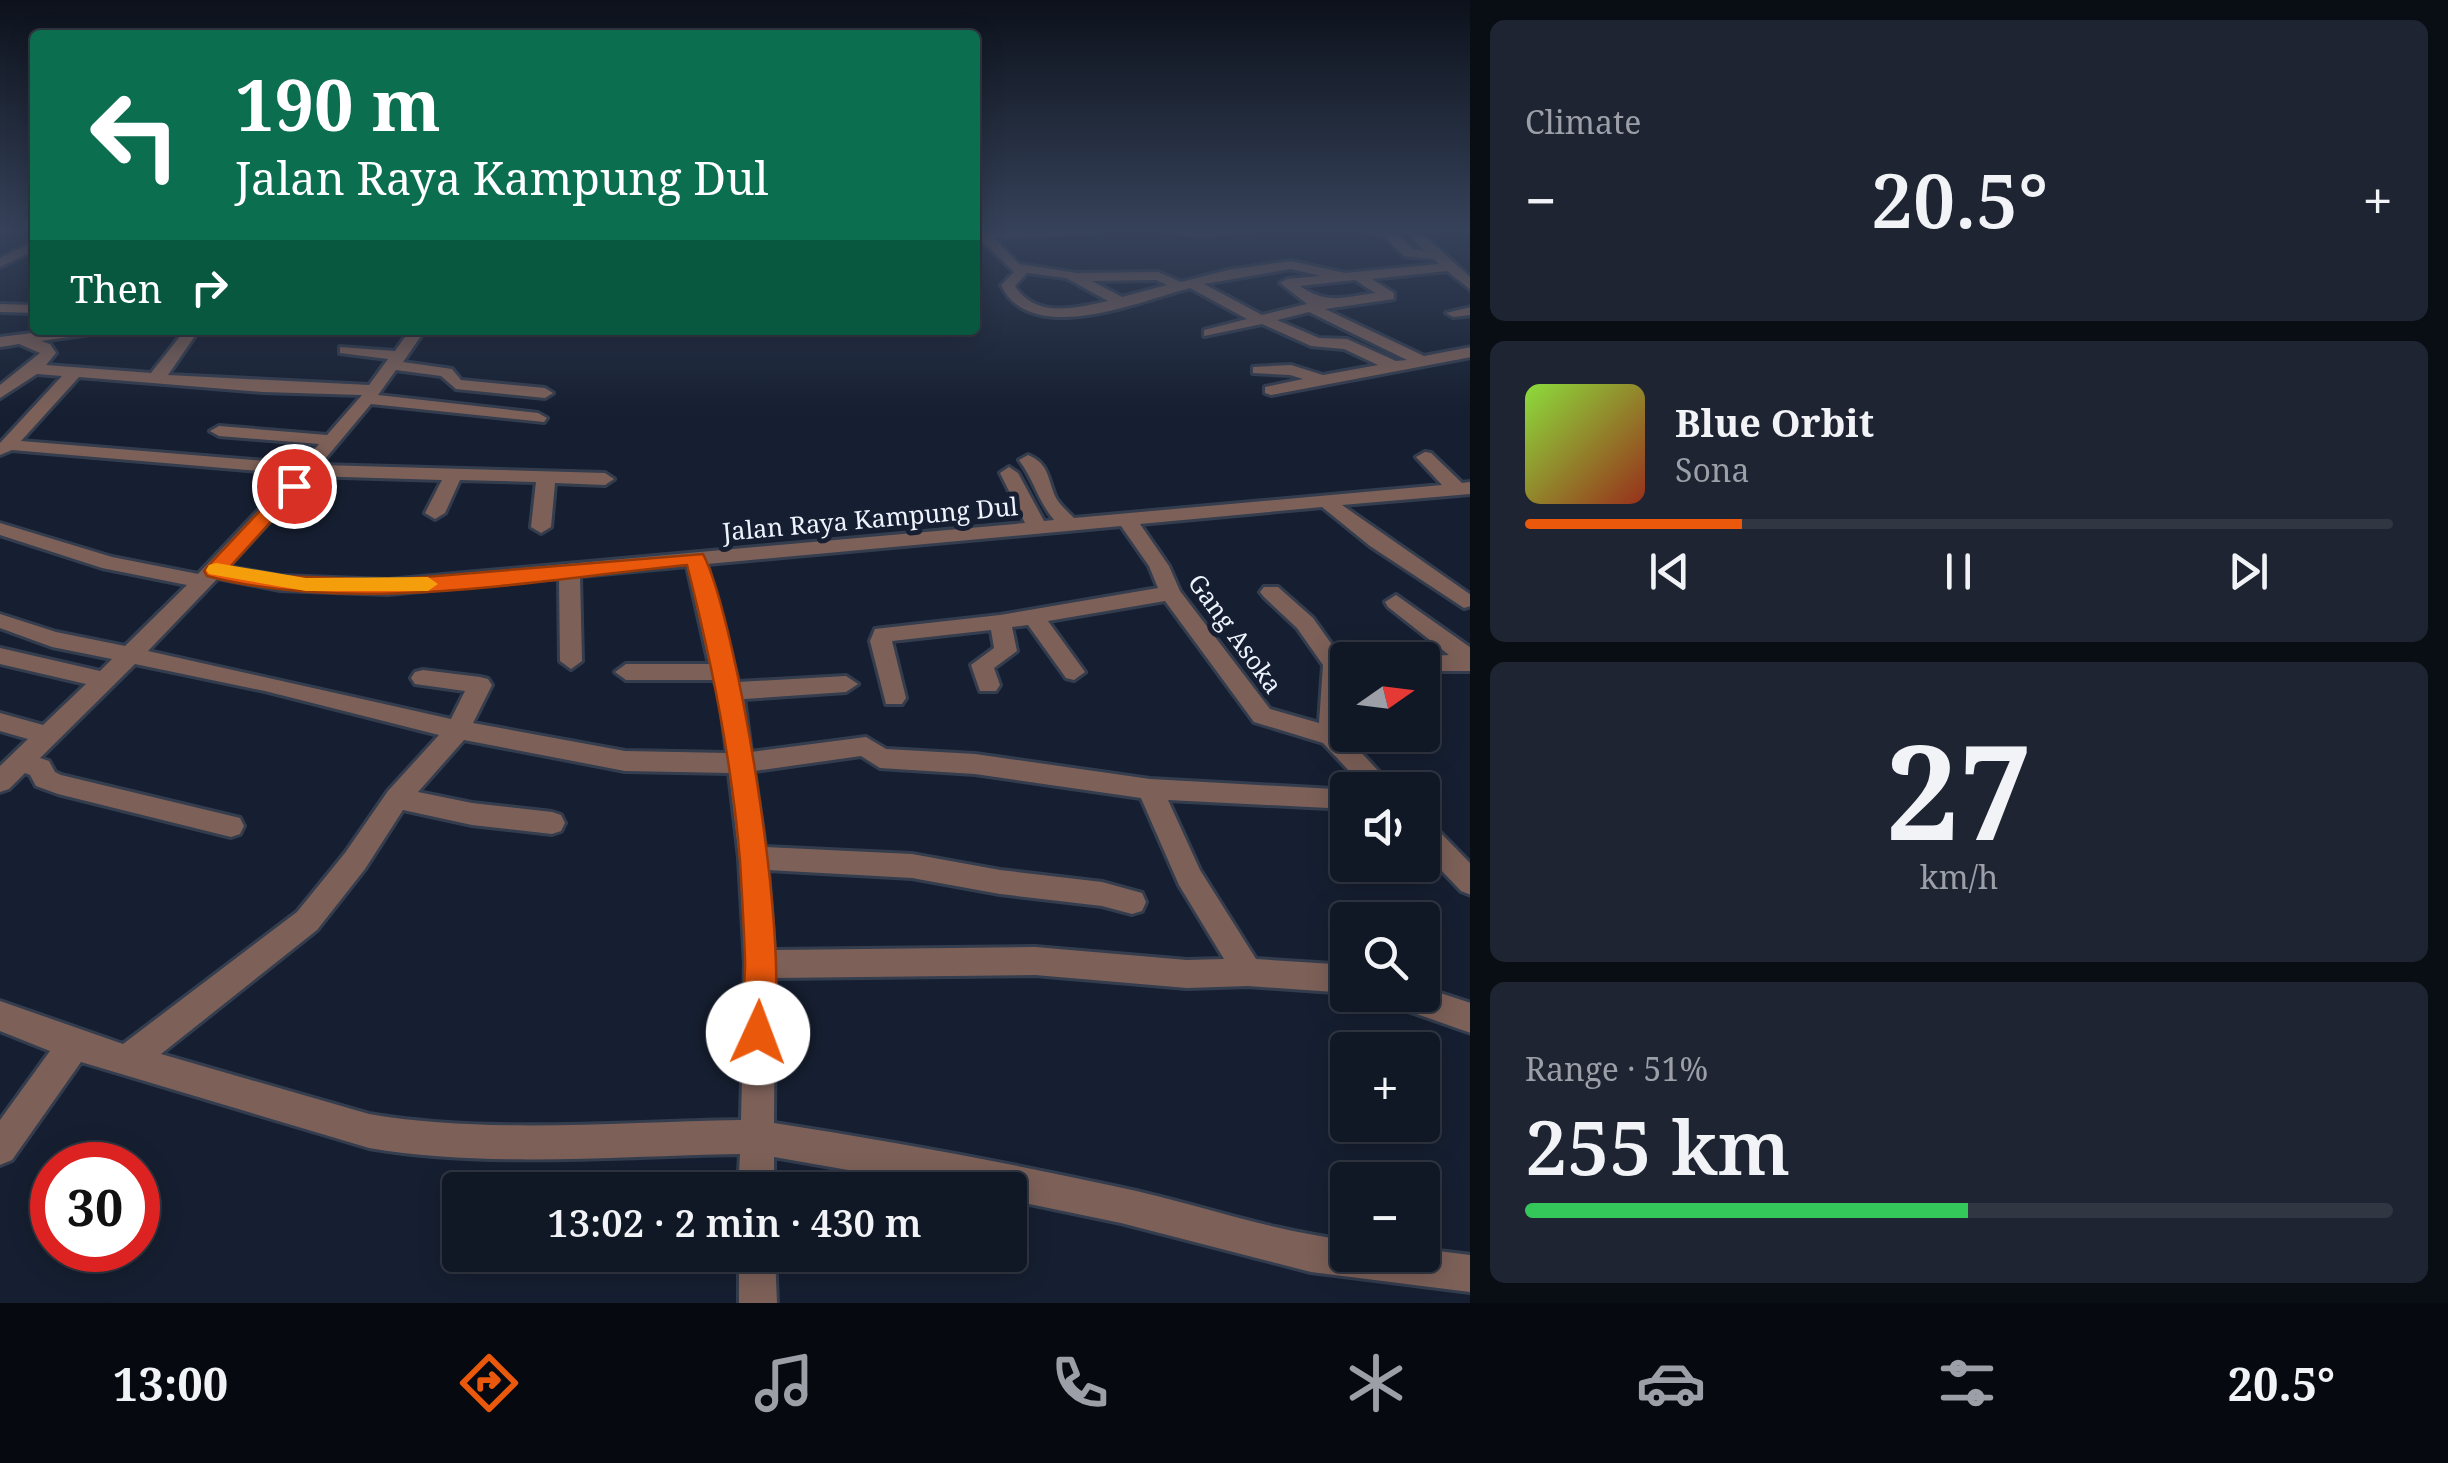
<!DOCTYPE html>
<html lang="en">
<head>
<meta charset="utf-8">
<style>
	:root { --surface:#101725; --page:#1e2432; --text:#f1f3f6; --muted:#9c9fa7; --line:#303642; --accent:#ea580c }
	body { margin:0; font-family:"Noto Serif",serif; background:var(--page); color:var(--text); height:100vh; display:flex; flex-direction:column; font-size:38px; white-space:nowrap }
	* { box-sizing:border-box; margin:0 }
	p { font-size:32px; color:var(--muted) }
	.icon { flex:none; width:55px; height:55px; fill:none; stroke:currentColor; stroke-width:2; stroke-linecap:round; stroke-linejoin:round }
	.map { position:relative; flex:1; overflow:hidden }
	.drawer { display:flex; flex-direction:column; gap:20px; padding:20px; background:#090d14; width:978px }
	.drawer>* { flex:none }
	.banner { position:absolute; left:30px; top:30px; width:950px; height:305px; border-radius:10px; box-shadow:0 5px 25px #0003,0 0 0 2px var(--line); background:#0b6e4f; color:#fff; overflow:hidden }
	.needle { width:65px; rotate:76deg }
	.buttons { position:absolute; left:1330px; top:642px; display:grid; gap:20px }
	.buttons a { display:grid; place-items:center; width:110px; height:110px; border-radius:10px; background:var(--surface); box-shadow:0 5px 25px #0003,0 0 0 2px var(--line); font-size:50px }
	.speed { position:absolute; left:30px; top:1142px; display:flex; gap:20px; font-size:50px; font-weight:700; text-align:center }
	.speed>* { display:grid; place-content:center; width:130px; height:130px; border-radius:50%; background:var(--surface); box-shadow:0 5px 25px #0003,0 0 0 2px var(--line); line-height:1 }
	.speed .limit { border:15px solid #d22; background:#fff; color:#111 }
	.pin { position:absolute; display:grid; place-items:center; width:85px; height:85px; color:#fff; margin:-42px; border:5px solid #fff; border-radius:50%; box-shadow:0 2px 10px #0007 }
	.me { position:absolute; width:110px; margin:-55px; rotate:2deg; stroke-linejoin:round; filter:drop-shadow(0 0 8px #0008) }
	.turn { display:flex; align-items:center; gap:35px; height:210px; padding:0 40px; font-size:45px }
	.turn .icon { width:130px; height:130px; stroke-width:2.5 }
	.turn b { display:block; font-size:70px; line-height:85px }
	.then { display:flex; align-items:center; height:95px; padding:0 40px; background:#0003; gap:20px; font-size:38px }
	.big { font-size:75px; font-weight:600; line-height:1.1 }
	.drawer .widget { flex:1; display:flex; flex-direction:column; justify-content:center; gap:15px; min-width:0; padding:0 35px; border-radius:15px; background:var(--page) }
	.drawer .dial { align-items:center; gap:0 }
	.dial b { font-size:130px; line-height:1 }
	.song { display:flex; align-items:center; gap:30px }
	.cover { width:120px; height:120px; border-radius:15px; background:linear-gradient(135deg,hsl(90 70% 55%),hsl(10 70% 35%)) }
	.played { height:10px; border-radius:5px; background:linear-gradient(90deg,var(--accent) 25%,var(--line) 25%) }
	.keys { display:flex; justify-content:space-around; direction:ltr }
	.heat { display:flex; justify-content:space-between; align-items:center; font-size:55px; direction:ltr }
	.charge { height:15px; border-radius:8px; background:linear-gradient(90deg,#34c759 51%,var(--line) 0) }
	.trip { position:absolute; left:442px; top:1172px; width:585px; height:100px; border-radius:10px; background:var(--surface); box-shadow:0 5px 25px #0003,0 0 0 2px var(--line); font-weight:600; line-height:100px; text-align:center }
	.tabs { display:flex; height:160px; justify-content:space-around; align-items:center; background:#06090f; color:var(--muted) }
	.tabs .icon { width:70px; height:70px }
	.tabs .current { color:var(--accent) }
	.tabs b { font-size:45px; color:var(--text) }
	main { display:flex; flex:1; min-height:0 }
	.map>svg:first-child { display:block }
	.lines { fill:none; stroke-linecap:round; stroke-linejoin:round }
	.minor-casing { stroke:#343d4e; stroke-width:6 }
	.minor { fill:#7d6159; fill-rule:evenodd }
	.route { fill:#ea580c; stroke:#983908; stroke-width:2.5 }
	.slow { fill:#f59e0b }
	.labels { text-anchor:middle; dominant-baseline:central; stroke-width:10; stroke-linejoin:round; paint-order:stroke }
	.street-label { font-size:25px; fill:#eef3fd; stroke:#161f31 }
</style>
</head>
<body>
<main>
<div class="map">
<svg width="1471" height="1303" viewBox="0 0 1471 1303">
	<rect width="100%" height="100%" fill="#161f31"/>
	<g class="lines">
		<g class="minor-casing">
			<g id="minor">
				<path d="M 1102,229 L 1096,233 L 994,238 L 1019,264 L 1077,273 L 1158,272 L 1181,282 L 1228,270 L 1291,261 L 1345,273 L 1439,264 L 1434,259 L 1404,256 L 1384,236 L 1356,229 L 1393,230 L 1413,249 L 1425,251 L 1403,229 L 1417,229 L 1471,278 L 1471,290 L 1447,271 L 1372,279 L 1394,293 L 1394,299 L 1325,309 L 1424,356 L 1471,347 L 1471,357 L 1271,395 L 1265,393 L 1265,387 L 1303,379 L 1290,375 L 1253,373 L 1253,367 L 1291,365 L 1323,375 L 1378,365 L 1344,349 L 1311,346 L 1262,324 L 1204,336 L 1204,330 L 1247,319 L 1190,288 C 1140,301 1031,348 1001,285 L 1014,272 L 980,239 L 975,239 L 975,231 ZM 1291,269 L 1320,276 L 1287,279 L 1280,283 L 1307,304 L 1262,315 L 1204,284 ZM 1027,273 L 1066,278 L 1108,301 C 1076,308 1036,319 1015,286 ZM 1156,280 L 1167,285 L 1122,297 L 1092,281 ZM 1355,280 L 1375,293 C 1344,297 1327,305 1300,286 ZM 1309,312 L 1407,360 L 1396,361 L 1347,339 L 1319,338 L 1277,320 Z"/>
				<path d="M 1162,229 L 1257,229 L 1199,237 Z"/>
				<path d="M 35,241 L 35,250 L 0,267 L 0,258 Z"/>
				<path d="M 0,304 L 35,305 L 35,313 L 0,312 Z"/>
				<path d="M 1471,307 L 1471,315 L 1453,317 L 1446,313 Z"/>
				<path d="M 56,330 L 97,330 L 90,334 L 41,341 L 50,344 L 56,353 L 46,365 L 151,373 L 185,330 L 199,330 L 168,375 L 369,385 L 388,359 L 340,353 L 340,347 L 395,351 L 410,330 L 425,330 L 403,362 L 452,369 L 461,380 L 545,388 L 553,393 L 545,398 L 456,389 L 441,376 L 396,370 L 378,395 L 538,413 L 547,418 L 544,422 L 371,404 L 320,465 L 605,473 L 614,479 L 605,485 L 555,483 L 551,527 L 541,533 L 531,527 L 536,482 L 460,480 L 445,513 L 435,519 L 425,513 L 442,480 L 311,476 L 228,567 L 280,576 L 388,580 L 1025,523 L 1000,473 L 1009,467 L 1018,473 L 1044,521 L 1054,520 C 1038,501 1034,480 1019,460 L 1028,455 C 1050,464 1047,479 1056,498 C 1060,505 1068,512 1074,518 L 1442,485 L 1416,457 L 1425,452 L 1431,453 L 1462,483 L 1471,482 L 1471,494 L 1342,505 L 1471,595 L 1471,606 L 1464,608 L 1370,546 L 1322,507 L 1140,524 L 1169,566 L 1180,591 L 1270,709 L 1319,723 L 1323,665 L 1297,628 L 1264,597 L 1260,592 L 1264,587 L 1278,587 L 1313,618 L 1340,656 L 1356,656 L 1358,660 L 1348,660 L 1348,670 L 1343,671 L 1343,733 L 1396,790 L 1367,790 L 1323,743 L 1254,722 L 1165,601 L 1048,621 L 1085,672 L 1074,680 L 1066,678 L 1028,625 L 1012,627 L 1017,651 L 994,668 L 1000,685 L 996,691 L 980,691 L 971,665 L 994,648 L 991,630 L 892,641 L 906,698 L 902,704 L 886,704 L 870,641 L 875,629 L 1000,615 L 1158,588 L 1149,566 L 1121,526 L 707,564 L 738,682 L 846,676 L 858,684 L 846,692 L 744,699 L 751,752 L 866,737 L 886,749 L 975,754 L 1150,779 L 1352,790 L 1348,790 L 1348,809 L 1168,800 L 1200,870 L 1256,959 L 1348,965 L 1348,993 L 1248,986 L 1187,988 L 1035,975 L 775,978 L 774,1123 C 889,1141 1004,1162 1118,1187 C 1195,1203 1269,1231 1348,1240 L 1348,1255 L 1422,1255 L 1422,1249 L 1471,1255 L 1471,1292 L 1311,1272 L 1121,1223 L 1010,1200 L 1010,1190 L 962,1190 L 774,1157 L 774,1190 L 738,1190 L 740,1154 C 621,1156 485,1168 369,1148 L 81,1062 L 12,1160 L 0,1165 L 0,1120 L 50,1051 L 0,1031 L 0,1001 L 123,1044 L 297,912 L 345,853 L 388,791 L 439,735 L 265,691 L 135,664 L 40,758 L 49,761 L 55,772 L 61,775 L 240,818 L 244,826 L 240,834 L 231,837 L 58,794 L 36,786 L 30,775 L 25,773 L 9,789 L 0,792 L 0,766 L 28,739 L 0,731 L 0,713 L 43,725 L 86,684 L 0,664 L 0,648 L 100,671 L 112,659 L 52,647 L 0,628 L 0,614 L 56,632 L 125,646 L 187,585 L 102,568 L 0,535 L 0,523 L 112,557 L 198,574 L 293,474 L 12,450 L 0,455 L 0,443 L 62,376 L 37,374 L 0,398 L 0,385 L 40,353 L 19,344 L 0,347 L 0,337 ZM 79,377 L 263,392 L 362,395 L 327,435 L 219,426 L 210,431 L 219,436 L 319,444 L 302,464 L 21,441 ZM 687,566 L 709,664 L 626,664 L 615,672 L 626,680 L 714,680 L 719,691 L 727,753 L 625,751 L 473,723 L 492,685 L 488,679 L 480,677 L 423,670 L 415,672 L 411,678 L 415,684 L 465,691 L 451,719 L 148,651 L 218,578 L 280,590 L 388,594 L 559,578 L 560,661 L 571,669 L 582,661 L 580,576 ZM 464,740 L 625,771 L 729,773 L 739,858 L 745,964 L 741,1120 C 622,1122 485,1134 369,1114 L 161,1054 L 317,930 L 365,869 L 403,810 L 472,825 L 552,834 L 561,831 L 565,823 L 561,815 L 552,812 L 472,803 L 418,792 ZM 861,756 L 880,768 L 975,774 L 1141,798 L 1179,885 L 1224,959 L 1187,960 L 1035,947 L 774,950 L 768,870 L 912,878 L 1000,894 L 1102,906 L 1132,914 L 1142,911 L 1146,902 L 1142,893 L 1102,882 L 1000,870 L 912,854 L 765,847 L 754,771 Z"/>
				<path d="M 1396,595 L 1471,648 L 1471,671 L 1422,671 L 1422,660 L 1412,660 L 1414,657 L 1449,655 L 1388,607 L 1385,602 Z"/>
				<path d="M 1422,820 L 1431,823 L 1471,864 L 1471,895 L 1461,891 L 1422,850 Z"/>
				<path d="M 1422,987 L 1471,1003 L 1471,1033 L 1391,1005 L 1387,995 L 1422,995 Z"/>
				<path d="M 739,1255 L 775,1255 L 777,1303 L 739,1303 Z"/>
			</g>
		</g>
		<use href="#minor" class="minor"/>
	</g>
	<linearGradient id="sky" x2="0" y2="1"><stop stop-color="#0c111b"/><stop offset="0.56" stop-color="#36425a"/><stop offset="1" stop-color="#36425a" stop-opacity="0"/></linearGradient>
	<rect width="1471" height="412" fill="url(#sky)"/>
	<path class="route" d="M 294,480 L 303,486 L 300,489 L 230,567 L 280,576 L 388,580 L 703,554 C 738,620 797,979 769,1044 L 758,1049 L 747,1044 C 737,1020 746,987 745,960 C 744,927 742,894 740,861 C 732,760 712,663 687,565 C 536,580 355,615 207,576 L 204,571 L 207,567 L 287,482 Z"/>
	<path class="slow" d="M 216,563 L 306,578 L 428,577 L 438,584 L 428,591 L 306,591 L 209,574 L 206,570 L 209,565 Z"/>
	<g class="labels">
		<g class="street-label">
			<text transform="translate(870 518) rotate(-5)">Jalan Raya Kampung Dul</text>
			<text transform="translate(1236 633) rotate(54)">Gang Asoka</text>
		</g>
	</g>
</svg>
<div class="buttons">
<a><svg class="needle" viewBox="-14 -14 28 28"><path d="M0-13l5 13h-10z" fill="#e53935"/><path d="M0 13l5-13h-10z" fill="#9c9fa7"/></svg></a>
<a><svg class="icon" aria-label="sound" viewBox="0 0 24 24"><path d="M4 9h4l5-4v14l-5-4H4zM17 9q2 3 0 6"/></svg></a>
<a><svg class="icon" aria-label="search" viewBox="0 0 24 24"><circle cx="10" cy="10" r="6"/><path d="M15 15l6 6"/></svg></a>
<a>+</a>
<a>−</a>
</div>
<div class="speed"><div class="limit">30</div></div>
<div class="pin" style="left:294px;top:486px;background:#d93025"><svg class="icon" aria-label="arrive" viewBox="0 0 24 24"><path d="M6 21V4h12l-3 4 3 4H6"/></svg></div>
<svg class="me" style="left:758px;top:1033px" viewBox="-20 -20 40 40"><circle r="19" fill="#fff"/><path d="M0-13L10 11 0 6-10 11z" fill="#ea580c"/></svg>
<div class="trip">13:02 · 2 min · 430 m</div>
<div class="banner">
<div class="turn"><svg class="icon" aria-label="left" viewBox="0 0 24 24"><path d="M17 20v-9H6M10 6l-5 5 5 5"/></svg><div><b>190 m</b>Jalan Raya Kampung Dul</div></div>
<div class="then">Then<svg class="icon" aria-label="right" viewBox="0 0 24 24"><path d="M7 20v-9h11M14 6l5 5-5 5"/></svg></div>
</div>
</div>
<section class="drawer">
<div class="widget"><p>Climate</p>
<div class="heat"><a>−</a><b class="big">20.5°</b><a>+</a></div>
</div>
<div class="widget">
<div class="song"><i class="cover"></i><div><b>Blue Orbit</b><p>Sona</p></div></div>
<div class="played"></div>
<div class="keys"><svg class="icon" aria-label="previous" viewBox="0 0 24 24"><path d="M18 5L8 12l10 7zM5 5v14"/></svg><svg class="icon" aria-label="pause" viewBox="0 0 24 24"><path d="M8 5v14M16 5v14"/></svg><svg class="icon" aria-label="next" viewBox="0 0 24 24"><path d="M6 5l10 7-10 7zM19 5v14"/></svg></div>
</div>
<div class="widget dial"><b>27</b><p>km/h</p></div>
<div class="widget"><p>Range · 51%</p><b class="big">255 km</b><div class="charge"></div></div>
</section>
</main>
<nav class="tabs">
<b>13:00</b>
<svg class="icon current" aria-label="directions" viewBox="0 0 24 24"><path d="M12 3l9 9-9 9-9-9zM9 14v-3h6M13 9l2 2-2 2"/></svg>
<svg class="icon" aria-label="music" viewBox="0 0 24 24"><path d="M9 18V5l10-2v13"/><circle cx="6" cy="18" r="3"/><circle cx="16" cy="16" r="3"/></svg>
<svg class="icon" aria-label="phone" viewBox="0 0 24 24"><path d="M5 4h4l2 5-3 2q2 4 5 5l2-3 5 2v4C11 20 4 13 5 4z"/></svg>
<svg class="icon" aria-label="climate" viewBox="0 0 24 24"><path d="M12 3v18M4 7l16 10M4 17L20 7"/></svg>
<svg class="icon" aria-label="car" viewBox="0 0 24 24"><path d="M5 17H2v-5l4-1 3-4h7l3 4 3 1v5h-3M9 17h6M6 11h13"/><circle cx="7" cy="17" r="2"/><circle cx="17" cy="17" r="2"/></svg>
<svg class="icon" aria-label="filters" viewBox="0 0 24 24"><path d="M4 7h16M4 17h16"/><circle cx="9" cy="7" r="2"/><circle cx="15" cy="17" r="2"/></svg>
<b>20.5°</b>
</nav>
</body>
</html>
